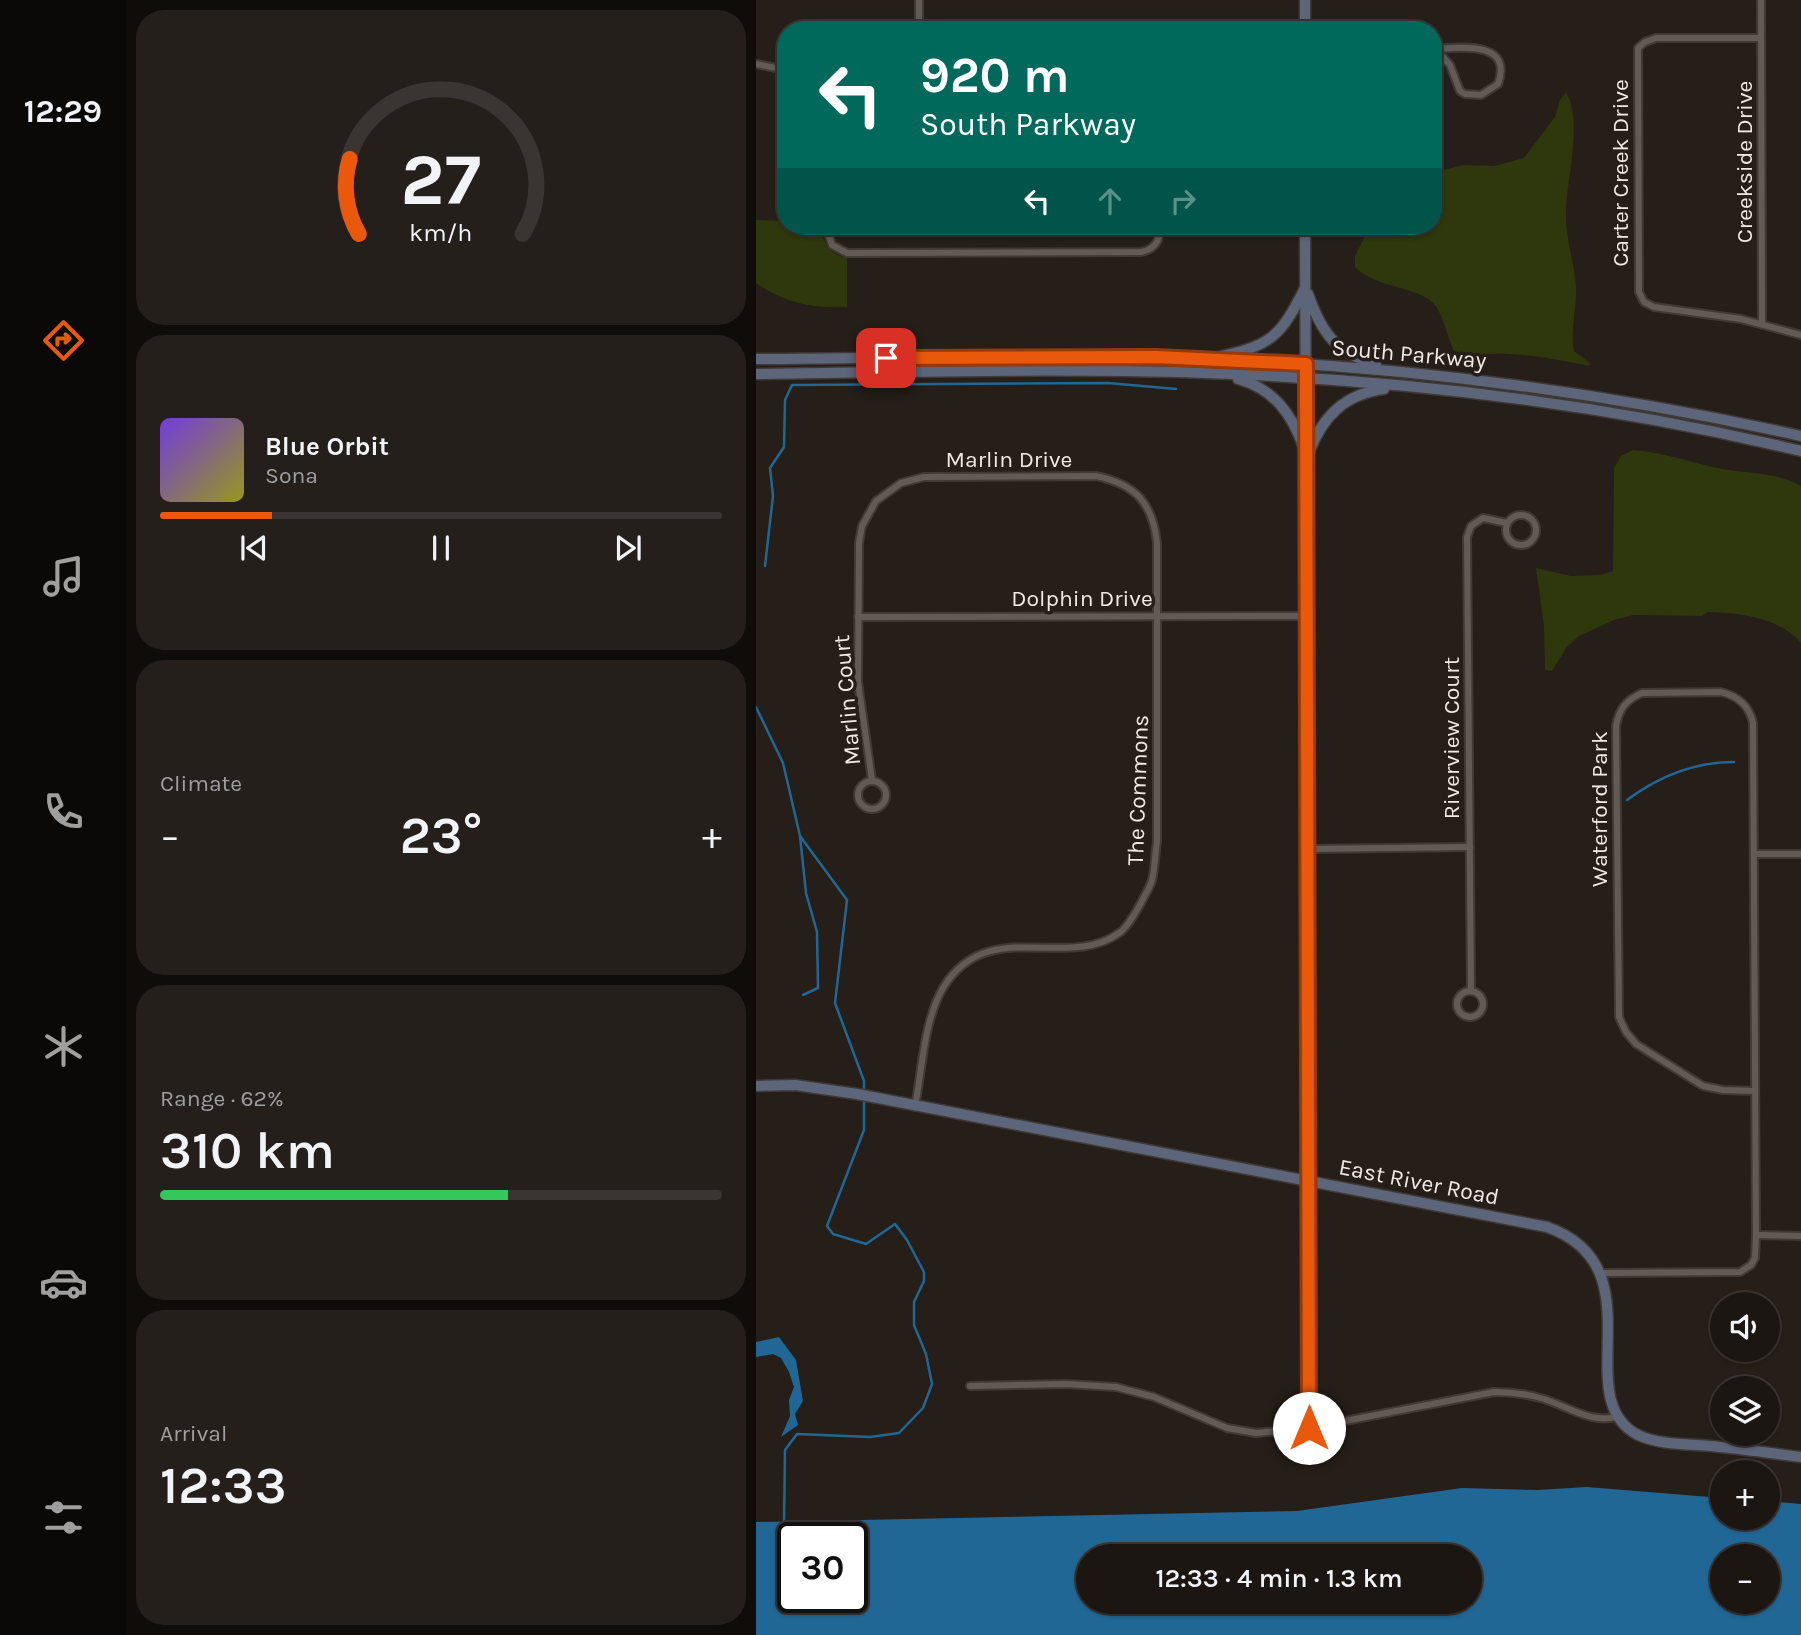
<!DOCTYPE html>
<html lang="en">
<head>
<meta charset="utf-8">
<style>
	:root { --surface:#1c1613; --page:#251f1c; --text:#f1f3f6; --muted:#a09fa0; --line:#3a3533; --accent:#ea580c }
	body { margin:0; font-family:Karla,sans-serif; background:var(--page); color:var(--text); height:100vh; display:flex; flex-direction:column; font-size:26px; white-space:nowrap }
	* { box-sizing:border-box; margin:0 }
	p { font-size:23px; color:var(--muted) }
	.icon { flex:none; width:38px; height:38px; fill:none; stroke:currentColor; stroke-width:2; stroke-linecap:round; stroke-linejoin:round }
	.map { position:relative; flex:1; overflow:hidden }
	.panel { display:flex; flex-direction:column; gap:10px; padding:10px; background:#0f0c0a; width:630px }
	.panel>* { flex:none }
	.hud { position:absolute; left:21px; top:21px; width:665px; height:214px; border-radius:28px; box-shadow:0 2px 5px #0004,0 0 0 2px var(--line); background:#00695c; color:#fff; overflow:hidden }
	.buttons { position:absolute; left:954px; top:1292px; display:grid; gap:14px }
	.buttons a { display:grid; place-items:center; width:70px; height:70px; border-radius:50%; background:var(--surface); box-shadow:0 2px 5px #0004,0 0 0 2px var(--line); font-size:35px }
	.speed { position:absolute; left:21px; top:1522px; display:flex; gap:14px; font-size:35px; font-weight:700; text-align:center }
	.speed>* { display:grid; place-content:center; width:91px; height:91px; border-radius:50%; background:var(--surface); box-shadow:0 2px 5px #0004,0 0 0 2px var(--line); line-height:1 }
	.speed .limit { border:4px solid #111; border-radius:10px; background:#fff; color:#111 }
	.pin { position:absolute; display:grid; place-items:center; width:60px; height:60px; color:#fff; margin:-30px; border-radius:14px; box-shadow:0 4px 10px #0006 }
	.me { position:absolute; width:77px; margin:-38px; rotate:0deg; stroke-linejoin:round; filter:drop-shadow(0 0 5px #0008) }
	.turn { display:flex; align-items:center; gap:24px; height:147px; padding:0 28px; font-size:32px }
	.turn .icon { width:91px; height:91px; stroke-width:2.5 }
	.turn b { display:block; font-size:49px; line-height:60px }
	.lanes { display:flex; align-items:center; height:66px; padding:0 28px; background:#0003; justify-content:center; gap:35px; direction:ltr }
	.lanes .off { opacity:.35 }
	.big { font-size:52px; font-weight:600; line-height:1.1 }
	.panel .card { flex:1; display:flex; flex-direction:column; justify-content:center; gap:10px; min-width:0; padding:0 24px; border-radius:28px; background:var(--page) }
	.panel .dial { align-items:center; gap:0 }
	.dial svg { height:182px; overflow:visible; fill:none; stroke:var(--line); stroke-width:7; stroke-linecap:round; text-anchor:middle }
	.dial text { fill:var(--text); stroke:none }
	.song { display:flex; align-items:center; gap:21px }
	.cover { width:84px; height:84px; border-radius:10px; background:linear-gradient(135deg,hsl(260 70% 55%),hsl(60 70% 35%)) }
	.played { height:7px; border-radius:4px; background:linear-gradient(90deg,var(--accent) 20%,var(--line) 20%) }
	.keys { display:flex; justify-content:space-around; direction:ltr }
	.heat { display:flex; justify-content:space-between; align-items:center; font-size:38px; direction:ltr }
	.charge { height:10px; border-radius:5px; background:linear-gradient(90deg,#34c759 62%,var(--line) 0) }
	.trip { position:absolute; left:320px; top:1544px; width:406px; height:70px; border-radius:35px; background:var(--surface); box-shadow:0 2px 5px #0004,0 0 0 2px var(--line); font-weight:600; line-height:70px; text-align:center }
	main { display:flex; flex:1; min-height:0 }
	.dock { display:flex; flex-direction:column; width:126px; justify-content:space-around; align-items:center; background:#0b0908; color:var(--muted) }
	.dock .icon { width:49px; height:49px }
	.dock .selected { color:var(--accent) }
	.dock b { font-size:32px; color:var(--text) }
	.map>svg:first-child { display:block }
	.green { fill:#2f370c }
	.water { fill:#216796; fill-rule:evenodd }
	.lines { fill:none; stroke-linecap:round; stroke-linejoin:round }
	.stream { stroke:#216796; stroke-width:2.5 }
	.street-casing { stroke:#403a36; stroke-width:10 }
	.secondary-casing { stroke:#403a36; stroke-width:13 }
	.street { stroke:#625a54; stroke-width:6 }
	.secondary { stroke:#5c657a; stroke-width:10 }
	.route-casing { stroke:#983908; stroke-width:18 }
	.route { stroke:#ea580c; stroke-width:12 }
	.labels { text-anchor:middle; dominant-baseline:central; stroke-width:7; stroke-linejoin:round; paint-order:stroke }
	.street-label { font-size:23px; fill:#efe9e6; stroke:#251e19 }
</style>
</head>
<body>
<main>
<nav class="dock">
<b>12:29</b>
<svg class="icon selected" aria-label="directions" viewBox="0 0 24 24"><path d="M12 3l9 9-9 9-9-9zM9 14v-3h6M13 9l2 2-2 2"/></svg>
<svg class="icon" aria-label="music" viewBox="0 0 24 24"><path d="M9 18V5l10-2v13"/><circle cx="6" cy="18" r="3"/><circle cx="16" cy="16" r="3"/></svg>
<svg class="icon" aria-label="phone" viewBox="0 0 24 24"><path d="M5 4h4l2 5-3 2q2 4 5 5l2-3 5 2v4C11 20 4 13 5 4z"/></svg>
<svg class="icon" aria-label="climate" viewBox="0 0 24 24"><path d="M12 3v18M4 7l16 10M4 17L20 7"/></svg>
<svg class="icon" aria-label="car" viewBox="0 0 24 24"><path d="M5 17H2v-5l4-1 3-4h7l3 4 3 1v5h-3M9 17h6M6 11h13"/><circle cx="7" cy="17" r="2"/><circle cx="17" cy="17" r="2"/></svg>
<svg class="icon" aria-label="filters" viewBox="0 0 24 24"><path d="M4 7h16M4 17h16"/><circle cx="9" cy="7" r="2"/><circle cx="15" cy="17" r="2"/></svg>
</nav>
<section class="panel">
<div class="card dial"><svg viewBox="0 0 100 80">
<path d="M14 69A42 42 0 1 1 86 69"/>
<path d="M14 69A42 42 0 0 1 10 36" stroke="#ea580c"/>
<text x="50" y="56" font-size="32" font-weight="700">27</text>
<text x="50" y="72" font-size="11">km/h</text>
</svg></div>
<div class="card">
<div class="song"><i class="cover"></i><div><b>Blue Orbit</b><p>Sona</p></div></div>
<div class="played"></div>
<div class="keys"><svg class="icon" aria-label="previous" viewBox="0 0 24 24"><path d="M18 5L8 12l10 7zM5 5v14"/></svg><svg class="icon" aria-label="pause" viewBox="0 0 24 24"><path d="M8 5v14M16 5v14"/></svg><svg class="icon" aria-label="next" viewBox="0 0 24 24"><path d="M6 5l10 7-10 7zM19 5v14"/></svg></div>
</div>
<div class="card"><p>Climate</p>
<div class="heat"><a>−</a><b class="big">23°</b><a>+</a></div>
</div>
<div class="card"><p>Range · 62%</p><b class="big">310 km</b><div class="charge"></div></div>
<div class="card"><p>Arrival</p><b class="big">12:33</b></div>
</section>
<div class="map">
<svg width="1045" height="1635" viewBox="0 0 1045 1635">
	<rect width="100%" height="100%" fill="#251e19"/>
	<g class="green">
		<path d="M 810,92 C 827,120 811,178 810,211 C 809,236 818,261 820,286 C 821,308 814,330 818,351 L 834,363 L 833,366 C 807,361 779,355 752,354 C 734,353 716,357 698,351 C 692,339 687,315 679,305 C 664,286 620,289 599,267 L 599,256 L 614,226 L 677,226 L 677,173 L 707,165 L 738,166 L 768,158 L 799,117 L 804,100 Z"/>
		<path d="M 0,220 L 30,221 L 30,226 L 65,226 C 67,243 72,254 91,258 L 91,307 C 57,309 28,303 0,283 Z"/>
		<path d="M 877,450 C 909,453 931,461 961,468 C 991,474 1018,471 1045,486 L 1045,643 C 1025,618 981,612 951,612 L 946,616 L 877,615 L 858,620 L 823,636 L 811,647 L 796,671 L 789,670 L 788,626 L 780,568 L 815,576 L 844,575 L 857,571 L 858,468 L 865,456 Z"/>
	</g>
	<g class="water">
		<path d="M 23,1337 L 40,1360 L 47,1401 L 39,1414 L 42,1425 L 25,1437 L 34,1416 L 33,1400 L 38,1387 L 33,1372 L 25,1358 L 17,1354 L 0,1357 L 0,1342 Z"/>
		<path d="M 831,1487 L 966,1498 L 966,1517 L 1012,1517 L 1012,1501 L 1045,1504 L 1045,1635 L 0,1635 L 0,1522 L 541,1511 L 706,1488 L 782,1490 ZM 37,1538 L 96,1538 L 96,1598 L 37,1598 ZM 332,1556 L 714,1556 L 714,1601 L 332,1601 ZM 966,1556 L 1012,1556 L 1012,1601 L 966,1601 Z"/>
	</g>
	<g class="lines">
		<g class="stream">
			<path d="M 9,566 L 17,496 L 14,468 L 28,447 L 29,400 L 36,385 L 352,383 L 420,389"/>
			<path d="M 0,707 L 27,763 L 44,836 L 50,893 L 61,932 L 62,988 L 47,995"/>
			<path d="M 871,800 C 902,777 939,762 978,762"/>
			<path d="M 44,836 L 91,900 L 79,1003 L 108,1081 L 108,1092"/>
			<path d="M 28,1524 L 29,1450 L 41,1434 L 114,1437 L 143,1433 L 167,1408 L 176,1384 L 170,1354 L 158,1325 L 158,1302 L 168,1281 L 168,1272 L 151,1240 L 139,1224 L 110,1244 L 77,1234 L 71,1226 L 108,1130 L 108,1098"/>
		</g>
		<g class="street-casing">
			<g id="street">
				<path d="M 1005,0 L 1006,324"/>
				<path d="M 163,30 L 163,0"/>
				<path d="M 1005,38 L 900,38 L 889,42 L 882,48 L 883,292 L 888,302 L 898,307 L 985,319 L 1045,335"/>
				<path d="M 677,49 C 701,48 758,39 742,84 L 725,95 L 709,94 L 704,91 L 694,65 L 680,49"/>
				<path d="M 0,64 L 30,70"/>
				<path d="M 70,226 L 76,245 L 91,253 L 385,252 C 400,249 404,240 404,226"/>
				<circle cx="765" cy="530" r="15"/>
				<path d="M 102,617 L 550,616"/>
				<path d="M 116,780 L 102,682 L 103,543 L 106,526 L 120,501 L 145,483 L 168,477 L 340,476 C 379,484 397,503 401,543 L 401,842 C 399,854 399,868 396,880 C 394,888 388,896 385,903 C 379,913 372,927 363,933 C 311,971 231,915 187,988 C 168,1020 166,1070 159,1107"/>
				<circle cx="116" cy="795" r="14"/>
				<path d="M 551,849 L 714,847"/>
				<path d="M 998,854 L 1045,854"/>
				<path d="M 715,990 L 711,537 L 715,526 L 727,518 L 751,523"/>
				<circle cx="714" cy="1004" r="13"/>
				<path d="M 1000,1235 L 1045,1236"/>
				<path d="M 845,1273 L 984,1272 L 995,1265 L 999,1258 L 1000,1235 L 997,723 C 993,705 982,696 965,692 L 886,693 C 870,700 863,709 860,726 L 863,1017 L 870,1032 L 880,1044 L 947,1086 L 967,1090 L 999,1091"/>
				<path d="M 214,1386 L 310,1384 L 360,1387 L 398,1397 L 471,1428 L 500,1433 L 553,1428 L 738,1392 C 755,1392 772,1394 788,1399 C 813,1407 837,1425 863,1416"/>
				<path d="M 553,1428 L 553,1181"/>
			</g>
		</g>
		<g class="secondary-casing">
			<g id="secondary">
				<path d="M 549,0 L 549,30"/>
				<path d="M 549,226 L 553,1181"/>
				<path d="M 552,294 C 566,334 579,351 620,365"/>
				<path d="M 466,356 C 516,345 525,335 548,290"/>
				<path d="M 0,359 C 165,358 331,352 496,361 C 682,370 864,396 1045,436"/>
				<path d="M 0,374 C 149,372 299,368 449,373 C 648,380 851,404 1045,451"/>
				<path d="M 482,379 C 518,389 536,414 548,448"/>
				<path d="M 553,452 C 567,416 589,394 628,389"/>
				<path d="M 0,1086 L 39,1085 L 101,1094 L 791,1227 C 904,1267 810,1398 882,1435 C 903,1445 932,1444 955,1446 C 985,1449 1015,1453 1045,1457"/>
			</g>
		</g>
		<use href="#street" class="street"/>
		<use href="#secondary" class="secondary"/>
	</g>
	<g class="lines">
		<g class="route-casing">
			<path id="route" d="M 130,358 L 400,357 L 550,364 L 553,1428"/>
		</g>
		<use href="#route" class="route"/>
	</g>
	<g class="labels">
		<g class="street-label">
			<text transform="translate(988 162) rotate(-90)">Creekside Drive</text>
			<text transform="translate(864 173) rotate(-90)">Carter Creek Drive</text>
			<text transform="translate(653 354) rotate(5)">South Parkway</text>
			<text x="253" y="459">Marlin Drive</text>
			<text x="326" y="598">Dolphin Drive</text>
			<text transform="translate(91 700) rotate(-95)">Marlin Court</text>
			<text transform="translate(695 738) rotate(-90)">Riverview Court</text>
			<text transform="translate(382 790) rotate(-88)">The Commons</text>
			<text transform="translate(843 809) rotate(-90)">Waterford Park</text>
			<text transform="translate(663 1182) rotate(11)">East River Road</text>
		</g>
	</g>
</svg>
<div class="buttons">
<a><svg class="icon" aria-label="sound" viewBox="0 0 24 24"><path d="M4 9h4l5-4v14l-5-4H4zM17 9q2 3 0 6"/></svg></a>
<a><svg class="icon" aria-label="layers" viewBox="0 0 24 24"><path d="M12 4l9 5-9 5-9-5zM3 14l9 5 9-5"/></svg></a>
<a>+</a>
<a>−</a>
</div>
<div class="speed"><div class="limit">30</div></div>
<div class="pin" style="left:130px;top:358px;background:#d93025"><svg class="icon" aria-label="arrive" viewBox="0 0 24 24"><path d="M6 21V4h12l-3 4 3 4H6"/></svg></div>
<svg class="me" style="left:553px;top:1428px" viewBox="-20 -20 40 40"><circle r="19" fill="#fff"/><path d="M0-13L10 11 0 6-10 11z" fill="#ea580c"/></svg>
<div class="trip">12:33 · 4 min · 1.3 km</div>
<div class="hud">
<div class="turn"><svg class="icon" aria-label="left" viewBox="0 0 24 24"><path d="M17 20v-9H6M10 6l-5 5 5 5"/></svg><div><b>920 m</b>South Parkway</div></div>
<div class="lanes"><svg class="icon" aria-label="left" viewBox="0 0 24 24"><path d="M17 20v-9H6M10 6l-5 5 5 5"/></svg><svg class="icon off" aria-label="ahead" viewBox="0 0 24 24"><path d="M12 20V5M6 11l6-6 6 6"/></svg><svg class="icon off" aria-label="right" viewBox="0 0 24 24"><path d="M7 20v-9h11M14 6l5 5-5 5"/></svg></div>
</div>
</div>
</main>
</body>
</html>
